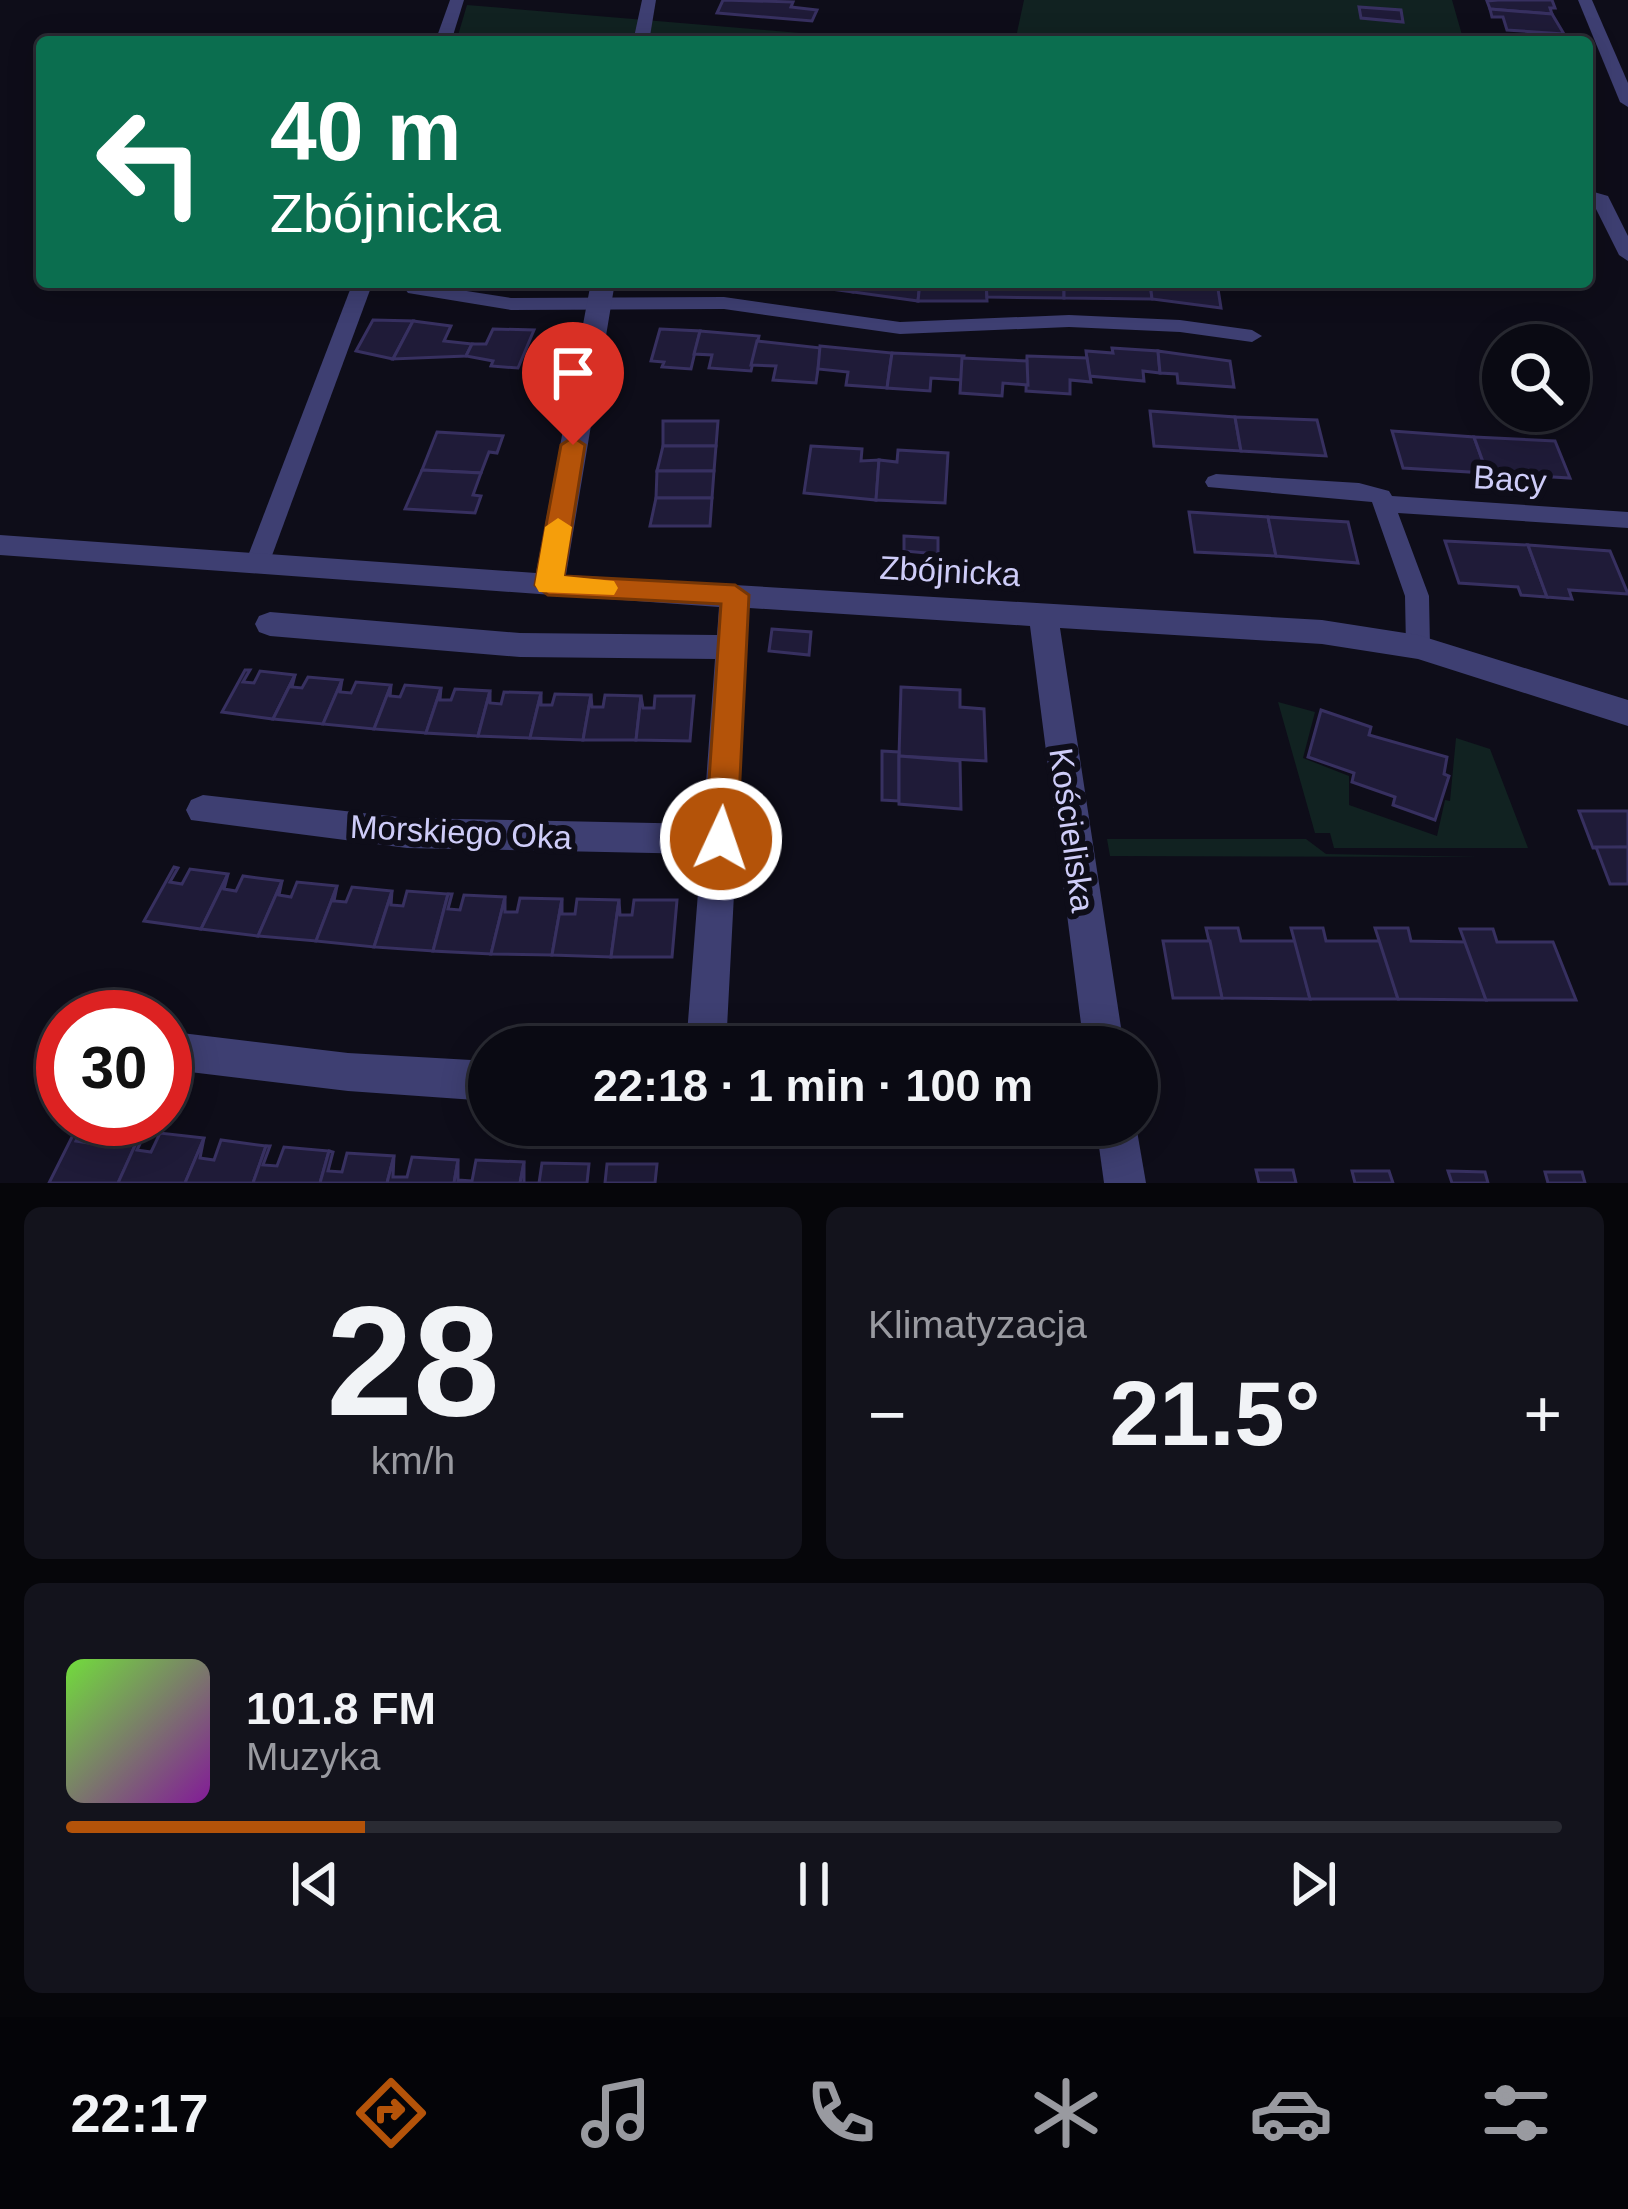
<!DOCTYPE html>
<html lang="pl">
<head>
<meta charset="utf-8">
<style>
	:root { --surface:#0a0a13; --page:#13131c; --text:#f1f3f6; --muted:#999aa0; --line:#2a2b33; --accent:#b45309 }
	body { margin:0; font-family:Arial,sans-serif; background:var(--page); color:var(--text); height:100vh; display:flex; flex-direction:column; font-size:45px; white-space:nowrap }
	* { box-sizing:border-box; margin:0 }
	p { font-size:39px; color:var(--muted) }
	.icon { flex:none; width:66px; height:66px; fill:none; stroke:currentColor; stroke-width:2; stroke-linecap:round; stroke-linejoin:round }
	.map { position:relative; height:1183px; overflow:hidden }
	.details { display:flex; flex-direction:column; gap:24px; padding:24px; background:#06060a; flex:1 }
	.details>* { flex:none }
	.hud { position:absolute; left:36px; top:36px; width:1557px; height:252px; border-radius:12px; box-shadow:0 6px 30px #0003,0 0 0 3px var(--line); background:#0b6e4f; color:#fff; overflow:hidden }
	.buttons { position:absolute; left:1482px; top:324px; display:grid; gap:24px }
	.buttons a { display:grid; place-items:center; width:108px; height:108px; border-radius:50%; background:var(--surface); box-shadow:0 6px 30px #0003,0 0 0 3px var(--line); font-size:60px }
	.speed { position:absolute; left:36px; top:990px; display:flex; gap:24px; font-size:60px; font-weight:700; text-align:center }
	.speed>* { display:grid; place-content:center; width:156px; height:156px; border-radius:50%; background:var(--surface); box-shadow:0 6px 30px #0003,0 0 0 3px var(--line); line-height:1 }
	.speed .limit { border:18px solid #d22; background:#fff; color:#111 }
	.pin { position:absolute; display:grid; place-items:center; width:102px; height:102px; color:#fff; margin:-123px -51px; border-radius:50% 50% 50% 0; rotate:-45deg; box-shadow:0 0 12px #0007 }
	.pin .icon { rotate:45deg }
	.me { position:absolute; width:132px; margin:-66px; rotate:3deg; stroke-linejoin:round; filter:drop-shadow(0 0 9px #0008) }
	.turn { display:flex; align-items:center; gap:42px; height:252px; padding:0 36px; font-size:54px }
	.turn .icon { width:156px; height:156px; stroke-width:2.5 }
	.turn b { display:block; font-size:84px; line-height:102px }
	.big { font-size:90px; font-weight:800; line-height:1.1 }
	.details .tile { flex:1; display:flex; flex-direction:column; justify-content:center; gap:18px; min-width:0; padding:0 42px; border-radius:18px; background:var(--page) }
	.details .dial { align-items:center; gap:0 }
	.dial b { font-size:156px; line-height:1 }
	.song { display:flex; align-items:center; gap:36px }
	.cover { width:144px; height:144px; border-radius:18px; background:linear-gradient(135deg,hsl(100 70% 55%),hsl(290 70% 35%)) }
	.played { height:12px; border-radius:6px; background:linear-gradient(90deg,var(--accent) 20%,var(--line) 20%) }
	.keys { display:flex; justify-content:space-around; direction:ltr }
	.heat { display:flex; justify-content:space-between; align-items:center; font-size:66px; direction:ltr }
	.details .tiles { flex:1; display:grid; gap:24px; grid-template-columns:1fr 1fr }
	.tile:last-child { grid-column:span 2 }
	.trip { position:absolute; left:468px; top:1026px; width:690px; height:120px; border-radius:60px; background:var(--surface); box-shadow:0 6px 30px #0003,0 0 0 3px var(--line); font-weight:800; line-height:120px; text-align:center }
	.tab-bar { display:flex; height:192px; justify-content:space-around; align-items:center; background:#040408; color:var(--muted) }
	.tab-bar .icon { width:84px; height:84px }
	.tab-bar .active { color:var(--accent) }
	.tab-bar b { font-size:54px; color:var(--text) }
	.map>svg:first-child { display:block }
	.green { fill:#112221 }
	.building { fill:#1f1b38; stroke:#373060; stroke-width:3 }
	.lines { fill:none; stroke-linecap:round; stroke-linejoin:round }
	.lane { fill:#3e3f72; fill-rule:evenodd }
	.street { fill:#3e3f72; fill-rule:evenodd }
	.route { fill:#b45309; stroke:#753606; stroke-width:3 }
	.slow { fill:#f59e0b }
	.labels { text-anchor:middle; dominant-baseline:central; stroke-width:12; stroke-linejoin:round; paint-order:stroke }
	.street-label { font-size:33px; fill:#ceccf8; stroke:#0e0d19 }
</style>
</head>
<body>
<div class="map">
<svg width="1628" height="1183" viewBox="0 0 1628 1183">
	<rect width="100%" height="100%" fill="#0e0d19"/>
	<g class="green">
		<path d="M 1024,0 L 1452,0 L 1464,42 L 1015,42 Z"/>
		<path d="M 467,5 L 906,42 L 456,42 Z"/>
		<path d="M 1278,702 L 1315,712 L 1303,758 L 1349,776 L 1349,805 L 1437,836 L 1445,800 L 1450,801 L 1456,738 L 1490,749 L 1528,848 L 1334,848 L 1330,833 L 1315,833 Z"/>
		<path d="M 1107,839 L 1306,839 L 1326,854 L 1481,857 L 1110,856 Z"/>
	</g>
	<g class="building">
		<path d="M 723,0 L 793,2 L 791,7 L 817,10 L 812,21 L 717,13 Z"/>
		<path d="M 1498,0 L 1552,0 L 1555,8 L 1550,8 L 1552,14 L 1490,9 L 1487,1 Z"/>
		<path d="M 1359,7 L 1401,10 L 1403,22 L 1361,18 Z"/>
		<path d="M 1490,9 L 1552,14 L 1564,34 L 1507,30 L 1503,17 L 1492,17 Z"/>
		<path d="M 854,282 L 920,282 L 918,301 L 853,292 Z"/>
		<path d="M 854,282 L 853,292 L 787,283 L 788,282 Z"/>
		<path d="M 920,282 L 986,282 L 987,301 L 918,301 Z"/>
		<path d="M 986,282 L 1064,282 L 1064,298 L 987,297 Z"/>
		<path d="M 1064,282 L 1150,282 L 1152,299 L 1064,298 Z"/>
		<path d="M 1150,282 L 1201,282 L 1202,288 L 1218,289 L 1221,308 L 1152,299 Z"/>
		<path d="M 373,320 L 413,321 L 393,359 L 356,351 Z"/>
		<path d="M 413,321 L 451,326 L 444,341 L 472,344 L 466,356 L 393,359 Z"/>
		<path d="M 493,329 L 534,330 L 518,368 L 491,366 L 493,361 L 466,356 L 472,344 L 486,344 Z"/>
		<path d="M 660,329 L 700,331 L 691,369 L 662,367 L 664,362 L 651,361 Z"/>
		<path d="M 700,331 L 759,336 L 751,371 L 709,368 L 712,355 L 694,354 Z"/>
		<path d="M 757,341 L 821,348 L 816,383 L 773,380 L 776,366 L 751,365 Z"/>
		<path d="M 820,346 L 892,353 L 887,388 L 846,385 L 848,372 L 818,369 Z"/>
		<path d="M 1112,348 L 1158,351 L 1160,373 L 1143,371 L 1144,381 L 1089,376 L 1086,351 L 1113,353 Z"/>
		<path d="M 1158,351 L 1230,361 L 1234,387 L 1178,383 L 1177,374 L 1160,373 Z"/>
		<path d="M 892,353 L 964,356 L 961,380 L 931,378 L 930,391 L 887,388 Z"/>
		<path d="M 1027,356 L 1087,358 L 1091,382 L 1070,380 L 1070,394 L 1026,391 Z"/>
		<path d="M 962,358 L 1027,361 L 1028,385 L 1003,383 L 1002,396 L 960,393 Z"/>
		<path d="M 1150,411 L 1235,417 L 1241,451 L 1154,446 Z"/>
		<path d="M 1235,417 L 1317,420 L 1326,456 L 1241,451 Z"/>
		<path d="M 663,421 L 718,421 L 716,446 L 663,446 Z"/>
		<path d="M 1392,431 L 1474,437 L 1487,473 L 1403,468 Z"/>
		<path d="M 437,432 L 503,436 L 497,453 L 489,452 L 481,473 L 422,470 Z"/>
		<path d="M 1474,437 L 1555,441 L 1570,478 L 1487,473 Z"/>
		<path d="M 663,446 L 716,446 L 714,471 L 657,471 Z"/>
		<path d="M 811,446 L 862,449 L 861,461 L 879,460 L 876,500 L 804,493 Z"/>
		<path d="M 898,450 L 948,453 L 945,503 L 876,500 L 879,460 L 897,462 Z"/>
		<path d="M 422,470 L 481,473 L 473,495 L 481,496 L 475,513 L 405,509 Z"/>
		<path d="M 657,471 L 714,471 L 712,498 L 656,498 Z"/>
		<path d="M 656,498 L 712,498 L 710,526 L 650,526 Z"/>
		<path d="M 1189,512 L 1268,517 L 1276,556 L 1195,552 Z"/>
		<path d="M 1268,517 L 1348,522 L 1358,563 L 1276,556 Z"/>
		<path d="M 904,536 L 938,538 L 938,554 L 904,551 Z"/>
		<path d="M 1445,541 L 1528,545 L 1547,597 L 1521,595 L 1518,587 L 1459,583 Z"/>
		<path d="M 1528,545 L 1610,551 L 1628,594 L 1569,590 L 1572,599 L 1547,597 Z"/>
		<path d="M 772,629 L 811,632 L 809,655 L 769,651 Z"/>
		<path d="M 245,670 L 250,670 L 243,682 L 254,683 L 260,671 L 295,675 L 273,719 L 222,712 Z"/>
		<path d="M 295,675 L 292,687 L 302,688 L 308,677 L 342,680 L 323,724 L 273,719 Z"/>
		<path d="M 342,680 L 340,692 L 351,693 L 356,682 L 391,685 L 374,729 L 323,724 Z"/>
		<path d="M 391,685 L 390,696 L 400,697 L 405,685 L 441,688 L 426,733 L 374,729 Z"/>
		<path d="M 901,687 L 960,690 L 960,707 L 984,709 L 986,761 L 899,756 Z"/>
		<path d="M 441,688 L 440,700 L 451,700 L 455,689 L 490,691 L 478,736 L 426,733 Z"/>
		<path d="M 490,691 L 490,703 L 501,704 L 504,692 L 541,693 L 530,738 L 478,736 Z"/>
		<path d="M 541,693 L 541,705 L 552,705 L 555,694 L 591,695 L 583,740 L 530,738 Z"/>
		<path d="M 591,695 L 592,707 L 603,707 L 605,695 L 641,696 L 636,740 L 583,740 Z"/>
		<path d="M 641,696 L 643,708 L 654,708 L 655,696 L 694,696 L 690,741 L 636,740 Z"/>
		<path d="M 1321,710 L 1371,727 L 1369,735 L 1447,757 L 1444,774 L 1449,776 L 1435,820 L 1393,805 L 1395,797 L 1352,782 L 1354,773 L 1308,757 Z"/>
		<path d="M 882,751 L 899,752 L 899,801 L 882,800 Z"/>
		<path d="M 899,756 L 960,761 L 961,809 L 899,804 Z"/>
		<path d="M 1579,811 L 1628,811 L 1628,847 L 1593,848 Z"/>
		<path d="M 1596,847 L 1628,847 L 1628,884 L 1610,884 Z"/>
		<path d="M 174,867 L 178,868 L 170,882 L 182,884 L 190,869 L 228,874 L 201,929 L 144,921 Z"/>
		<path d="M 228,874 L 224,889 L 236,891 L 243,876 L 282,881 L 258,936 L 201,929 Z"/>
		<path d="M 282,881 L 279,895 L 291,897 L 297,882 L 337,886 L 316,941 L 258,936 Z"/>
		<path d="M 337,886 L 334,901 L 346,902 L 352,887 L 392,891 L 374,947 L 316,941 Z"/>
		<path d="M 392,891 L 391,905 L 403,906 L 407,891 L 448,894 L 433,951 L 374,947 Z"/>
		<path d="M 448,894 L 452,894 L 448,909 L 460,910 L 464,895 L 505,897 L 491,954 L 433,951 Z"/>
		<path d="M 505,897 L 505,912 L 517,912 L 520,898 L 562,899 L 552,955 L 491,954 Z"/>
		<path d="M 562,899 L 562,914 L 575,914 L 577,899 L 619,900 L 611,957 L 552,955 Z"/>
		<path d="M 619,900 L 620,915 L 632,915 L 634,900 L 677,900 L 672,957 L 611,957 Z"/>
		<path d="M 1206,928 L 1238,928 L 1241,941 L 1296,941 L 1310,999 L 1222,998 Z"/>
		<path d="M 1291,928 L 1323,928 L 1326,941 L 1381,941 L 1398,999 L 1310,999 Z"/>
		<path d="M 1375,928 L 1408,928 L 1411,941 L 1467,942 L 1486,1000 L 1398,999 Z"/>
		<path d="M 1460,929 L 1493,929 L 1497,942 L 1553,942 L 1576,1000 L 1486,1000 Z"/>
		<path d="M 1163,941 L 1210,941 L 1222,998 L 1173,998 Z"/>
		<path d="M 80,1121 L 85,1122 L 76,1141 L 89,1143 L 99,1124 L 142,1130 L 118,1183 L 49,1183 Z"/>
		<path d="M 142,1130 L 146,1131 L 137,1150 L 151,1152 L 160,1133 L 204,1138 L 185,1183 L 118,1183 Z"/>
		<path d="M 204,1138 L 200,1158 L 214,1160 L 221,1140 L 266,1146 L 253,1183 L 185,1183 Z"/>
		<path d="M 266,1146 L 270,1146 L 263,1165 L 277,1166 L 284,1147 L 329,1151 L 320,1183 L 253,1183 Z"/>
		<path d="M 329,1151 L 333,1152 L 328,1171 L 342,1172 L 347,1153 L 394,1156 L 387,1183 L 320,1183 Z"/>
		<path d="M 394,1156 L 393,1177 L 407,1177 L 412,1157 L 458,1160 L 454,1183 L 387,1183 Z"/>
		<path d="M 458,1160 L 458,1180 L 472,1181 L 476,1160 L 524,1162 L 520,1183 L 454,1183 Z"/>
		<path d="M 524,1162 L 524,1183 L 539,1183 L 542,1163 L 589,1164 L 587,1183 L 520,1183 Z"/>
		<path d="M 607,1164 L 657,1164 L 655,1183 L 605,1183 Z"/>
		<path d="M 1256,1170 L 1293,1170 L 1296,1183 L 1259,1183 Z"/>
		<path d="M 1352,1171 L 1389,1171 L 1393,1183 L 1355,1183 Z"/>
		<path d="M 1448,1171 L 1485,1172 L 1488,1183 L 1452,1183 Z"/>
		<path d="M 1545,1172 L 1582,1172 L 1585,1183 L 1548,1183 Z"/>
	</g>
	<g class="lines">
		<g class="lane">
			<path d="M 450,0 L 464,0 L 451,42 L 435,42 Z"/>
			<path d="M 642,0 L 656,0 L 649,42 L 633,42 Z"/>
			<path d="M 1578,0 L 1592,0 L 1628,83 L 1628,107 L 1620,102 Z"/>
			<path d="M 1587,190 L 1608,196 L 1628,236 L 1628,261 L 1619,255 L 1592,201 L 1587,200 Z"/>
			<path d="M 353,282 L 373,282 L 270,561 L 266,567 L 250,567 L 246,561 Z"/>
			<path d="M 415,283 L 511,298 L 724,297 L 900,322 L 1069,315 L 1180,320 L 1252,330 L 1262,336 L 1252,342 L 1180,332 L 1069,327 L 900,334 L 724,309 L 511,310 L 408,293 L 405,289 Z"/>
			<path d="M 1216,474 L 1359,483 L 1389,491 L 1392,496 L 1628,512 L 1628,528 L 1398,513 L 1429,596 L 1430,647 L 1427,654 L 1409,654 L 1406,647 L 1405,596 L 1372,502 L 1208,487 L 1205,482 L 1208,477 Z"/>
		</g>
		<g class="street">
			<path d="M 591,282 L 615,282 L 566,575 L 1322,620 L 1418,635 L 1628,700 L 1628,726 L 1418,659 L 1322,644 L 1060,628 L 1124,1047 L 1084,1047 L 1030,626 L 749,608 L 726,1047 L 686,1047 L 701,854 L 407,848 L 191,820 L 186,810 L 191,800 L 203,795 L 407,818 L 703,824 L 715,659 L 520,657 L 270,636 L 259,632 L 255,624 L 259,616 L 270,612 L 520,633 L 717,635 L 719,607 L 0,555 L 0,535 L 536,573 Z"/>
			<path d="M 165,1031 L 348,1053 L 489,1061 L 489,1101 L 348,1091 L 165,1069 Z"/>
			<path d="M 1096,1125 L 1136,1125 L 1146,1183 L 1104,1183 Z"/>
		</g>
	</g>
	<path class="route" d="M 573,437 L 585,445 L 564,576 L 735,585 L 749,595 L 737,839 L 732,849 L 721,853 L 709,849 L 705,839 L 721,604 L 548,595 L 535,585 L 561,445 Z"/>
	<path class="slow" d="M 558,518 L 572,527 L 564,576 L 614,581 L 618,588 L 614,595 L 539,592 L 535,585 L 545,527 Z"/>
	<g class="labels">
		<g class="street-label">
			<text transform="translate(1510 479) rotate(4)">Bacy</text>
			<text transform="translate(950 571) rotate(3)">Zbójnicka</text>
			<text transform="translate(1072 830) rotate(82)">Kościeliska</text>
			<text transform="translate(461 832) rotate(3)">Morskiego Oka</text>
		</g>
	</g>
</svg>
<div class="buttons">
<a><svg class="icon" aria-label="search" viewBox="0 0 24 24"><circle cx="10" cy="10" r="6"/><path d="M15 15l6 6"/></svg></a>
</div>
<div class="speed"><div class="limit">30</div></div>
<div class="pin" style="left:573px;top:445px;background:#d93025"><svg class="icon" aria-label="arrive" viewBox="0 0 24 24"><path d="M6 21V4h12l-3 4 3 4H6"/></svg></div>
<svg class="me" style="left:721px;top:839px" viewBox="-20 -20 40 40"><circle r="17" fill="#b45309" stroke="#fff" stroke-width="3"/><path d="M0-11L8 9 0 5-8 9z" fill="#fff"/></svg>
<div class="trip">22:18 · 1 min · 100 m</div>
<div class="hud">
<div class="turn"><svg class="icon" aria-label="left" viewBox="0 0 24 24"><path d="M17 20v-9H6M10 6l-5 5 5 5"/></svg><div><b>40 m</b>Zbójnicka</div></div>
</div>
</div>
<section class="details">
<div class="tiles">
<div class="tile dial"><b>28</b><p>km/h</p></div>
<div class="tile"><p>Klimatyzacja</p>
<div class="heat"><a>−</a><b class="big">21.5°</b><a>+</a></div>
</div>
<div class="tile">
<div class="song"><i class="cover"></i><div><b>101.8 FM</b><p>Muzyka</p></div></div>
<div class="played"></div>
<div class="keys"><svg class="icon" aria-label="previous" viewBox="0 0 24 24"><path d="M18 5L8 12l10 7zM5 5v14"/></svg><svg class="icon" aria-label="pause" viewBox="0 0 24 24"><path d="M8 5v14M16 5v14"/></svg><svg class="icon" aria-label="next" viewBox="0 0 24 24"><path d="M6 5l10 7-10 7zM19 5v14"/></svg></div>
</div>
</div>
</section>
<nav class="tab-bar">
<b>22:17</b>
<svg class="icon active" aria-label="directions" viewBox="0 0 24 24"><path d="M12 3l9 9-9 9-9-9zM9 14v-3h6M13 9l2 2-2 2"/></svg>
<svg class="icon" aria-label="music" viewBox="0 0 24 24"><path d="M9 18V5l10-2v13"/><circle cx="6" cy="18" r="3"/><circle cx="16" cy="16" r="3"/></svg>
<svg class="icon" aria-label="phone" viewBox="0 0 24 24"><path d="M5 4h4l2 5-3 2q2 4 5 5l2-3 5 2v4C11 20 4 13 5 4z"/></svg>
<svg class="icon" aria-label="climate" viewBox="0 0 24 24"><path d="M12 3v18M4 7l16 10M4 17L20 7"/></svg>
<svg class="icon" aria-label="car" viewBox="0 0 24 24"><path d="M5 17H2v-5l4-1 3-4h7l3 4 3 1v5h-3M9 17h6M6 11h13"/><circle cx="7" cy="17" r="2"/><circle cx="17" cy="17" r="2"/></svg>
<svg class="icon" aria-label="filters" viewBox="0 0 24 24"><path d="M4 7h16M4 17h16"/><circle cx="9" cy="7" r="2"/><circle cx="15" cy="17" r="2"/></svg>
</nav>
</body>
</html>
